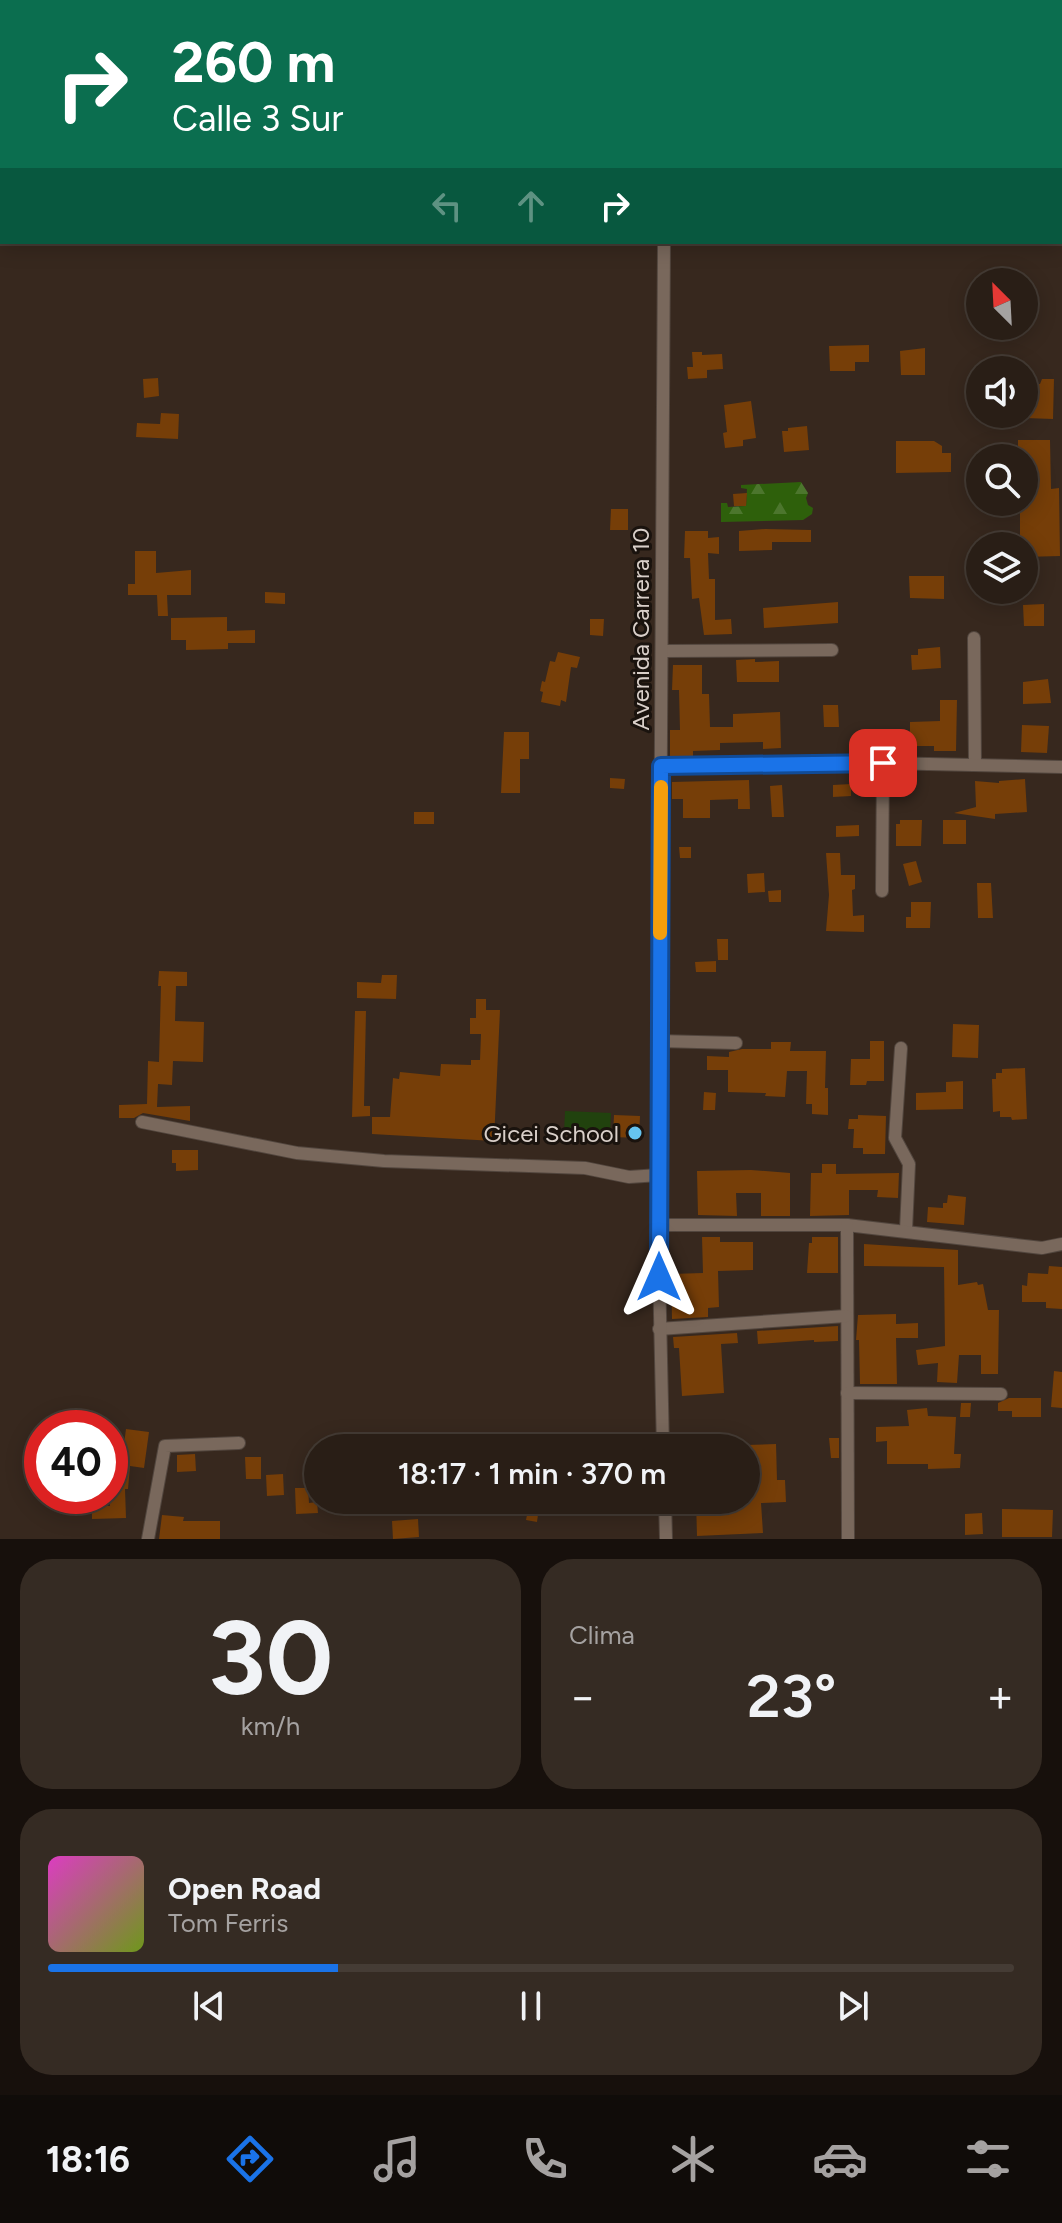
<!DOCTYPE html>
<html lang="es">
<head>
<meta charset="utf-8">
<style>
	:root { --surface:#291e16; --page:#352b23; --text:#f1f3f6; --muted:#a5a2a1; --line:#453c35; --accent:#1a73e8 }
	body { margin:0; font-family:Figtree,sans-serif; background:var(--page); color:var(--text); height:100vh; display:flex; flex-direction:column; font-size:30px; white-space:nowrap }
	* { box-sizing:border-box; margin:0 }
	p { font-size:26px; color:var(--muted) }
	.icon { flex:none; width:44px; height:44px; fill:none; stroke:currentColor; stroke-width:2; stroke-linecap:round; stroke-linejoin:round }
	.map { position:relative; height:1539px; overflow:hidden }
	.drawer { display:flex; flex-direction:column; gap:20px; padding:20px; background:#17100c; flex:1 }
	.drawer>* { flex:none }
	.top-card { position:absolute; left:0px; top:0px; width:1062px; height:244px; box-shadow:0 4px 20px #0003,0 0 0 2px var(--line); background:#0b6e4f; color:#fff; overflow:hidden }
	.needle { width:52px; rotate:336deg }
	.controls { position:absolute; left:966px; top:268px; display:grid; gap:16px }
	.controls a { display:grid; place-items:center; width:72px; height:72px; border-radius:50%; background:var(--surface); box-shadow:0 4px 20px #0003,0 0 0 2px var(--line); font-size:40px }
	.speed { position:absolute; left:24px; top:1410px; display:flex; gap:16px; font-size:40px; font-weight:700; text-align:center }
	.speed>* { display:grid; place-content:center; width:104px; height:104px; border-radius:50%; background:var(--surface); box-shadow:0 4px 20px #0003,0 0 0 2px var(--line); line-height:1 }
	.speed .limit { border:12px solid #d22; background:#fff; color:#111 }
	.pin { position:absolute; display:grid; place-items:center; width:68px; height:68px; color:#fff; margin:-34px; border-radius:16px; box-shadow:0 4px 12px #0006 }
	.me { position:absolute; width:88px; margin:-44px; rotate:0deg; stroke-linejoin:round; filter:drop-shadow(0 0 6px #0008) }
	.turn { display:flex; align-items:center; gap:28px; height:168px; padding:0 40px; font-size:36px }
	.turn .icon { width:104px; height:104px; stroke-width:2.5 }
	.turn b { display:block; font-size:56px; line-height:68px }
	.lanes { display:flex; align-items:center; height:76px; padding:0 40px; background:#0003; justify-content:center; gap:40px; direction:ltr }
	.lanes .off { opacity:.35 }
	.big { font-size:60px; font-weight:600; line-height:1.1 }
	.drawer .widget { flex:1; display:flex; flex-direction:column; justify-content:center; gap:12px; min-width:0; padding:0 28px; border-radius:32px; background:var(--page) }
	.drawer .dial { align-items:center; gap:0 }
	.dial b { font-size:104px; line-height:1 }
	.song { display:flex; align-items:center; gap:24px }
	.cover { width:96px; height:96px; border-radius:12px; background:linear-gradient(135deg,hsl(310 70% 55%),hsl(80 70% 35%)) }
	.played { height:8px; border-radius:4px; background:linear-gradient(90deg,var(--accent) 30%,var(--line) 30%) }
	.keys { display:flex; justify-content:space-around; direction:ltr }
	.heat { display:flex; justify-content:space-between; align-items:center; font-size:44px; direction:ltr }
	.drawer .tiles { flex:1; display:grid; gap:20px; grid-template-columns:1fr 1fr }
	.widget:last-child { grid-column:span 2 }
	.trip { position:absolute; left:304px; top:1434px; width:456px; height:80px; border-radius:40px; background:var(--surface); box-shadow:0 4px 20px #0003,0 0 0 2px var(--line); font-weight:600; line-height:80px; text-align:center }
	.tab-bar { display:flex; height:128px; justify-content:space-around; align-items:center; background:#100c09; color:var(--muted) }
	.tab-bar .icon { width:56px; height:56px }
	.tab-bar .active { color:var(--accent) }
	.tab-bar b { font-size:36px; color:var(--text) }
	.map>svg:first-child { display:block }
	.forest { fill:url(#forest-firs) }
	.pitch { fill:#21420e }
	.building { fill:#763e08 }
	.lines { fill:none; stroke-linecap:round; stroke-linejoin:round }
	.minor-casing { stroke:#52463e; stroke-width:14 }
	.minor { stroke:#79685c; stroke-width:12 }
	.route-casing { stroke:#114b97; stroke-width:20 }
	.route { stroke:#1a73e8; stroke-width:14 }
	.slow { stroke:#f59e0b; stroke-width:14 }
	.poi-dot { fill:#66c4ef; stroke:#1a130e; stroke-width:3 }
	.labels { text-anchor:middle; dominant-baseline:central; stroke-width:6; stroke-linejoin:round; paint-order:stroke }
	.street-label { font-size:24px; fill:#d9cfc9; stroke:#1a130e }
	.poi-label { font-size:24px; fill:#d9cfc9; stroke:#1a130e; text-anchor:end }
</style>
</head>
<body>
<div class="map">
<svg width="1062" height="1539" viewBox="0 0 1062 1539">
	<defs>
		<pattern id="forest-firs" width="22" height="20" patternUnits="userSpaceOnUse" patternTransform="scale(2)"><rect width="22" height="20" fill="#2e600b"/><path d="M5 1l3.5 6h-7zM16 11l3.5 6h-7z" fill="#4c762d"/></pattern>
	</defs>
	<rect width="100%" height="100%" fill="#37281e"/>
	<path class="forest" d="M 801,482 L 808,493 L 806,498 L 808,505 L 813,508 L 812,514 L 803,520 L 721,522 L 721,503 L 727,503 L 728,507 L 746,506 L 747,489 L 741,488 L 741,485 Z"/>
	<path class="pitch" d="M 565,1111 L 611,1113 L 610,1135 L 564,1134 Z"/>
	<g class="building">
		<path d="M 869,345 L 869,362 L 855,362 L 855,371 L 830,371 L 829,346 Z"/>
		<path d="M 925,348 L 925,375 L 901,375 L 900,351 Z"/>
		<path d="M 692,352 L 702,352 L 702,355 L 722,354 L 723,369 L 707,370 L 707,378 L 688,379 L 687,367 L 693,367 Z"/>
		<path d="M 158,378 L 159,396 L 144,398 L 143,379 Z"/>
		<path d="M 1042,379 L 1054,379 L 1053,419 L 1025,418 L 1025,384 L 1040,384 Z"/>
		<path d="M 751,401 L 756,438 L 743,440 L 743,446 L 725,448 L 723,433 L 727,432 L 724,405 Z"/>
		<path d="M 161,413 L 179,414 L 178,439 L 136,437 L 137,423 L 160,424 Z"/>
		<path d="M 807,426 L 809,450 L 784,452 L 782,431 L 788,431 L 788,428 Z"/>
		<path d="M 1018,440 L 1050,440 L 1051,489 L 1059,488 L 1060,556 L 1024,557 L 1024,546 L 1020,546 L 1020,502 L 1024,502 L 1024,458 L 1018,458 Z"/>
		<path d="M 896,441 L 934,441 L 942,446 L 942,453 L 951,453 L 951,472 L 896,473 Z"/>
		<path d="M 747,493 L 746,506 L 734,506 L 733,494 Z"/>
		<path d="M 611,509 L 628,509 L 628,530 L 610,530 Z"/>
		<path d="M 765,529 L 811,530 L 811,542 L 772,542 L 772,550 L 739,551 L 739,531 Z"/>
		<path d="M 685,531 L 708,531 L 708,538 L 719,537 L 719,554 L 708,553 L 709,579 L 715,579 L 715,620 L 731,619 L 732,634 L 704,635 L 699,598 L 692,599 L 690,558 L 684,558 Z"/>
		<path d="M 135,551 L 156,551 L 156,573 L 191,570 L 191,595 L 167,595 L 168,616 L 158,616 L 157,595 L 128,595 L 128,584 L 135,584 Z"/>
		<path d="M 909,576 L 944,576 L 944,599 L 910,598 Z"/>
		<path d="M 265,592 L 285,593 L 285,604 L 265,603 Z"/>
		<path d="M 838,602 L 838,623 L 764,628 L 763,608 Z"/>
		<path d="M 1044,604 L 1044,626 L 1024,626 L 1023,605 Z"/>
		<path d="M 227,617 L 227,631 L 255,630 L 255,643 L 228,643 L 228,649 L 186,650 L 186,640 L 171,640 L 171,618 Z"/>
		<path d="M 590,619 L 604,619 L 603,636 L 590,635 Z"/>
		<path d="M 940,647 L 941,668 L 912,670 L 911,655 L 918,655 L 918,649 Z"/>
		<path d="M 558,652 L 580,657 L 577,668 L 571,667 L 566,702 L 561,700 L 560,706 L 541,702 L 543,692 L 540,691 L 542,681 L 545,682 L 550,661 L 555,662 Z"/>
		<path d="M 755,659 L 755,662 L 779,661 L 779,682 L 737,682 L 736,660 Z"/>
		<path d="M 673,665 L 702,665 L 702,694 L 709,694 L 710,727 L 733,727 L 733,714 L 780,712 L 781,748 L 763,749 L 763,742 L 720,743 L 720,750 L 693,751 L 693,756 L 670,757 L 670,730 L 680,730 L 679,690 L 672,690 Z"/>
		<path d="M 1048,679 L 1051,703 L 1023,704 L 1023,682 Z"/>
		<path d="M 940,700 L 957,700 L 956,751 L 934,751 L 934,746 L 910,746 L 910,722 L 940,721 Z"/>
		<path d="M 823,705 L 838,705 L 839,727 L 824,727 Z"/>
		<path d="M 1022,725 L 1049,726 L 1047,753 L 1021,752 Z"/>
		<path d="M 504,732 L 529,732 L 529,759 L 520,759 L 520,793 L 501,793 Z"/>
		<path d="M 903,738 L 903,754 L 886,754 L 885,739 Z"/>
		<path d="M 610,778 L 625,779 L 624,789 L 610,788 Z"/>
		<path d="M 1025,779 L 1027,812 L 995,814 L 995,819 L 954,813 L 976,807 L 975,781 L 999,783 L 999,781 Z"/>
		<path d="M 749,780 L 750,809 L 738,809 L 738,799 L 710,800 L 710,818 L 683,818 L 683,799 L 672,799 L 672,782 Z"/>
		<path d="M 851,784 L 851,796 L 833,797 L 833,785 Z"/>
		<path d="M 782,785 L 784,817 L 772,817 L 770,786 Z"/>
		<rect x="414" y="812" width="20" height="12"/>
		<path d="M 900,820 L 922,820 L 921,846 L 896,846 L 896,824 L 900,824 Z"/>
		<rect x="943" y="820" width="23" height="24"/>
		<path d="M 859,825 L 859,836 L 836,837 L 836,826 Z"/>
		<path d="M 679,847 L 691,847 L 691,858 L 680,858 Z"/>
		<path d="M 826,853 L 840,853 L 841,875 L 855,875 L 855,889 L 852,890 L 853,916 L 864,915 L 864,932 L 826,931 L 829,895 Z"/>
		<path d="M 916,861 L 922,882 L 909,886 L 903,864 Z"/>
		<path d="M 764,873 L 765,892 L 748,893 L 747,874 Z"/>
		<path d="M 977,883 L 991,883 L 993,918 L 978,918 Z"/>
		<path d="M 781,890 L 781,902 L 769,902 L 768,891 Z"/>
		<path d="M 911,902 L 931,902 L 930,928 L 906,928 L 906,917 L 911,917 Z"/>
		<path d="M 717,939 L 728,939 L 728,960 L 718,960 Z"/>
		<path d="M 716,961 L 716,972 L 696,972 L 695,962 Z"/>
		<path d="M 159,971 L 187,972 L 187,986 L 176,986 L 175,1021 L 204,1022 L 203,1062 L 173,1061 L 172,1085 L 158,1084 L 157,1107 L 190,1106 L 190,1121 L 143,1113 L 134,1118 L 119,1118 L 119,1105 L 147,1104 L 148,1061 L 159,1062 L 161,986 L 158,986 Z"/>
		<path d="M 382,975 L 397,975 L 396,999 L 357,998 L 357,982 L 381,983 Z"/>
		<path d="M 476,999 L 486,999 L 486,1010 L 500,1010 L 494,1141 L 372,1134 L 372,1117 L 390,1117 L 393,1078 L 399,1079 L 400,1072 L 440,1076 L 441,1064 L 471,1065 L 471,1060 L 480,1060 L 481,1034 L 470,1034 L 470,1018 L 476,1018 Z"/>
		<path d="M 355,1011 L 366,1011 L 364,1106 L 370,1106 L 370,1116 L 352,1117 Z"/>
		<path d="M 953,1024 L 979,1025 L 978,1058 L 952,1057 Z"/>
		<path d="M 870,1041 L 884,1041 L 884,1081 L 867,1081 L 866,1085 L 850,1085 L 851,1059 L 870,1059 Z"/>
		<path d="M 771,1042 L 791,1042 L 790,1051 L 826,1051 L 825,1088 L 828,1088 L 828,1115 L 812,1114 L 812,1104 L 806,1104 L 807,1071 L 787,1071 L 785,1097 L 765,1096 L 766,1093 L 728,1092 L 728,1070 L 707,1070 L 707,1056 L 729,1057 L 729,1052 L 742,1049 L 771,1049 Z"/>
		<path d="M 1025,1068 L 1027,1119 L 1012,1120 L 1011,1117 L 1000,1117 L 1000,1111 L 993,1112 L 992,1079 L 996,1079 L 996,1073 L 1002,1073 L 1002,1069 Z"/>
		<path d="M 963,1081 L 963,1109 L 916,1110 L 916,1093 L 946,1092 L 946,1082 Z"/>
		<path d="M 704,1092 L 716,1093 L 715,1110 L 703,1110 Z"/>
		<path d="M 614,1115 L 640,1116 L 639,1138 L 613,1137 Z"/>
		<path d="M 858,1115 L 886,1116 L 885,1154 L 863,1154 L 863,1148 L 853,1148 L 854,1129 L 848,1129 L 849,1119 L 858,1119 Z"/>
		<path d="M 172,1150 L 198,1150 L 198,1170 L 176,1171 L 176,1163 L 172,1163 Z"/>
		<path d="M 822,1164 L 836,1164 L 836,1174 L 899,1173 L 898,1198 L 877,1197 L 878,1190 L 849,1190 L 849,1215 L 810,1216 L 811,1173 L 822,1173 Z"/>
		<path d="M 751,1170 L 790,1173 L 790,1216 L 761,1216 L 761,1193 L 736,1193 L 737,1216 L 698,1215 L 697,1171 Z"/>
		<path d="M 948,1195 L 966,1197 L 964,1225 L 927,1222 L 928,1207 L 943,1208 L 943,1203 L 947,1203 Z"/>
		<path d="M 702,1237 L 720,1237 L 720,1242 L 753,1242 L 753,1270 L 718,1271 L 719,1307 L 708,1308 L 708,1317 L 672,1319 L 671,1274 L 703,1273 Z"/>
		<path d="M 812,1237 L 838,1237 L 838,1273 L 807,1273 L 809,1243 L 812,1243 Z"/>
		<path d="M 864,1244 L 958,1250 L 958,1285 L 977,1282 L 978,1285 L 983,1284 L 988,1310 L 999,1310 L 998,1374 L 981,1374 L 981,1355 L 959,1355 L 957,1383 L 937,1382 L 938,1363 L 918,1365 L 916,1350 L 945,1346 L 944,1267 L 864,1266 Z"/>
		<path d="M 1049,1266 L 1062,1267 L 1062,1309 L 1046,1308 L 1046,1302 L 1022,1302 L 1022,1285 L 1027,1286 L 1028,1273 L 1048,1274 Z"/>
		<path d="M 896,1314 L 896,1324 L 918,1323 L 918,1338 L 896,1338 L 897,1384 L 860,1384 L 859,1340 L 856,1340 L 858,1315 Z"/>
		<path d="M 838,1326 L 838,1341 L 814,1342 L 814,1340 L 758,1344 L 757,1331 Z"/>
		<path d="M 737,1333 L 738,1343 L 721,1344 L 724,1393 L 682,1396 L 679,1348 L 674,1348 L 673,1337 Z"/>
		<path d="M 1054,1371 L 1062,1372 L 1062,1408 L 1051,1407 Z"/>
		<path d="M 1009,1398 L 1041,1398 L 1041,1417 L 1012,1417 L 1012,1411 L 998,1411 L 998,1403 Z"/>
		<path d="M 961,1403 L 971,1403 L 970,1417 L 960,1417 Z"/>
		<path d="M 927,1408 L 928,1416 L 956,1417 L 954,1454 L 961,1454 L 960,1468 L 928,1469 L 928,1464 L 887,1464 L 887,1441 L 876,1442 L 876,1427 L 909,1426 L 907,1410 Z"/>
		<path d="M 126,1429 L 149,1432 L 144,1468 L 130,1466 L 128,1489 L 125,1489 L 126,1518 L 92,1519 L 92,1506 L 110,1506 L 110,1473 L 120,1474 Z"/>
		<path d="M 829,1438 L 839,1438 L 839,1458 L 831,1458 Z"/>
		<path d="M 776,1444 L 777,1480 L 785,1480 L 786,1502 L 761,1503 L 763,1533 L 697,1536 L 696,1500 L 746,1500 L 746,1445 Z"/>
		<path d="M 195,1454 L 196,1471 L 177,1472 L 177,1455 Z"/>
		<path d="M 245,1457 L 261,1457 L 261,1479 L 246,1479 Z"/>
		<path d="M 283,1474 L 284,1495 L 267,1496 L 266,1475 Z"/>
		<path d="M 295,1488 L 308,1488 L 309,1503 L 317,1502 L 318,1513 L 296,1514 Z"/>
		<path d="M 529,1505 L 539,1507 L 537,1522 L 526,1520 Z"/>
		<path d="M 1002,1509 L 1053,1510 L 1052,1537 L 1002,1537 Z"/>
		<path d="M 982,1513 L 983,1534 L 965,1535 L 965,1514 Z"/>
		<path d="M 162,1515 L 184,1517 L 183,1521 L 220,1521 L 220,1539 L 159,1539 Z"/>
		<path d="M 418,1519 L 419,1537 L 393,1539 L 392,1521 Z"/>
	</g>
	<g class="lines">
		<g class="minor-casing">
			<g id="minor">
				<path d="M 663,2 L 663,0"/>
				<path d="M 974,638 L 975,765"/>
				<path d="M 662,651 L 832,650"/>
				<path d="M 661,766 L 883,763 L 1062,767"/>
				<path d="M 882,891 L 883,763"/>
				<path d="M 659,1041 L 736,1043"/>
				<path d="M 901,1048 L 895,1138 L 909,1164 L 906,1230"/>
				<path d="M 142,1122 L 297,1153 L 384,1161 L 585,1168 L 629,1177 L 659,1175"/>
				<path d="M 658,1225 L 847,1225 L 1042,1248 L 1062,1244"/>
				<path d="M 847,1225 L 848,1539"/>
				<path d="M 659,1329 L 846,1316"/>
				<path d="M 847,1393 L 1001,1394"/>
				<path d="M 663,1448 L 658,1225 L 664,242"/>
				<path d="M 665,1500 L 666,1539"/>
				<path d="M 148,1539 L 165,1446 L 239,1443"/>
			</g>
		</g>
		<use href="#minor" class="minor"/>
	</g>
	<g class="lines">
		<g class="route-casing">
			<path id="route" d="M 659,1277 L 661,766 L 883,763"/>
		</g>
		<use href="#route" class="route"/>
		<path class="slow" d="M 660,933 L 661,787"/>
	</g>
	<circle class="poi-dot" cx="635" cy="1133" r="8"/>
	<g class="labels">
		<g class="street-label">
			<text transform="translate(640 629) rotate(-90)">Avenida Carrera 10</text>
		</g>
		<g class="poi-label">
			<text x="619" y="1133">Gicei School</text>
		</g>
	</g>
</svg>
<div class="controls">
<a><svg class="needle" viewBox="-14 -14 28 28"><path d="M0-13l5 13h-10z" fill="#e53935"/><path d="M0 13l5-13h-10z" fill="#a5a2a1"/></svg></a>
<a><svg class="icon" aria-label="sound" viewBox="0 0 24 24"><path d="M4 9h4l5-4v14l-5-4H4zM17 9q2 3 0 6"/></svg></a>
<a><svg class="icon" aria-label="search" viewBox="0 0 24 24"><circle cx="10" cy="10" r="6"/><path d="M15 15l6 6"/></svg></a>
<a><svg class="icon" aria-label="layers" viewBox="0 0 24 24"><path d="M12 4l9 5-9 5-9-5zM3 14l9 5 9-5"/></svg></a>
</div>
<div class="speed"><div class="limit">40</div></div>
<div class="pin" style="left:883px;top:763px;background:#d93025"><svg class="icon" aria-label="arrive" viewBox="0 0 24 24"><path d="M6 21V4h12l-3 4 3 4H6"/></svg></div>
<svg class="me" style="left:659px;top:1277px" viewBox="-20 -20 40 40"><path d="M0-17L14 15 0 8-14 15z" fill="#1a73e8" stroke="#fff" stroke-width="4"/></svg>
<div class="trip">18:17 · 1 min · 370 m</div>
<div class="top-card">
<div class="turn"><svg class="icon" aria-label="right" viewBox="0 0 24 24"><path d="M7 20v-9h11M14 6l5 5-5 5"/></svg><div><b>260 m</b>Calle 3 Sur</div></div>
<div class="lanes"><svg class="icon off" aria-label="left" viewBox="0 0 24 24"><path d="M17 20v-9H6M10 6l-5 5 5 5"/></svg><svg class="icon off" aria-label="ahead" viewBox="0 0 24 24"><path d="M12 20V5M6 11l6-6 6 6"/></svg><svg class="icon" aria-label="right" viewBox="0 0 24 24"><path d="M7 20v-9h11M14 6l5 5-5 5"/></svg></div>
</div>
</div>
<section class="drawer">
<div class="tiles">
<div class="widget dial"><b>30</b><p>km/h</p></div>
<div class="widget"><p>Clima</p>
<div class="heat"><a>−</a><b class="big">23°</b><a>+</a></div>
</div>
<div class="widget">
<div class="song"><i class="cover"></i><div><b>Open Road</b><p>Tom Ferris</p></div></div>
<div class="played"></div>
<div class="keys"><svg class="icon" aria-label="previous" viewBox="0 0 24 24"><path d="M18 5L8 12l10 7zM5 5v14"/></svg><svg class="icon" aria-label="pause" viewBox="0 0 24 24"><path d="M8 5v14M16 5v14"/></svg><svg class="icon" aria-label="next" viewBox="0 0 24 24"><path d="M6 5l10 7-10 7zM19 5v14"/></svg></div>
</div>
</div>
</section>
<nav class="tab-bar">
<b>18:16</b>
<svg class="icon active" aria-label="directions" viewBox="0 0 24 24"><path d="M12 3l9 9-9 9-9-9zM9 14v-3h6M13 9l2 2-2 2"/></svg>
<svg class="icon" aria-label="music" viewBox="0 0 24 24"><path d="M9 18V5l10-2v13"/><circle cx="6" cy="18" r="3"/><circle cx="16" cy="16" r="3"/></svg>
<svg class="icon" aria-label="phone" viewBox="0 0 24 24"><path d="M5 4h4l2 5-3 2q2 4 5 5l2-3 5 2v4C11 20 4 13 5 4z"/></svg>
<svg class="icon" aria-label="climate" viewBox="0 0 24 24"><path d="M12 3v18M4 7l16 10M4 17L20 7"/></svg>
<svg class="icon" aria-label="car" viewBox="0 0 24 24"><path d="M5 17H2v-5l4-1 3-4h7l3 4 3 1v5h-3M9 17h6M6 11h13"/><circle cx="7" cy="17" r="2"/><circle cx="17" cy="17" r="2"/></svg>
<svg class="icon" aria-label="filters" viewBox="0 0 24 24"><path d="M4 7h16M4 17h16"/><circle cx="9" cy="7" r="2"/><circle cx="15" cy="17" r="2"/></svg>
</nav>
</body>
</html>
